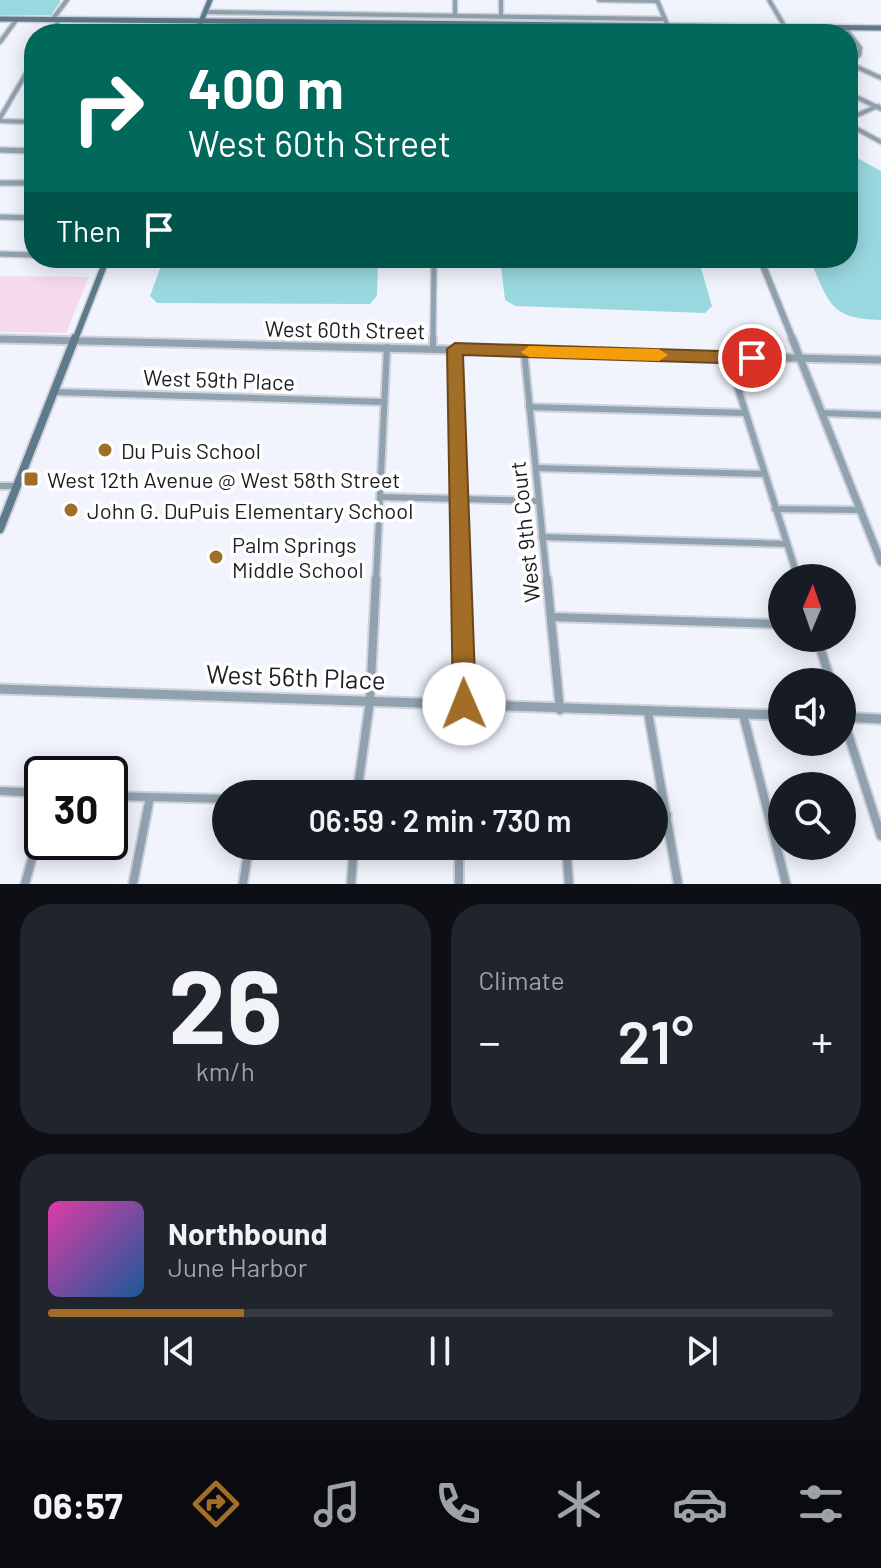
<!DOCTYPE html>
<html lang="en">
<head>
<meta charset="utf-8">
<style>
	:root { --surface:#171b24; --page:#20242c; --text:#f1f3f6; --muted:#9ea1a6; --line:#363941; --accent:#a26d26 }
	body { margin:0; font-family:Barlow,sans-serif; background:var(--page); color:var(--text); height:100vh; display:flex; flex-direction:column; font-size:30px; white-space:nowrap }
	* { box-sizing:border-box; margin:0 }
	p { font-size:26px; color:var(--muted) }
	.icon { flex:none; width:44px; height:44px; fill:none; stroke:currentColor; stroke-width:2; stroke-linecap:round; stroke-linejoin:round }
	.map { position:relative; height:884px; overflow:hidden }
	.panel { display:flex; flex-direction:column; gap:20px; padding:20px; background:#0d0f14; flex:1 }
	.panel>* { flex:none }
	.top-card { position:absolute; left:24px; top:24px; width:834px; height:244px; border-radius:32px; box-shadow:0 4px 20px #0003; background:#00695c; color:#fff; overflow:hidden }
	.needle { width:52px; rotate:2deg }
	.controls { position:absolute; left:768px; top:564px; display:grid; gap:16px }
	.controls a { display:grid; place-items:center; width:88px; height:88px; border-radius:50%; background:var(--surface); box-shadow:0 4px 20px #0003; font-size:40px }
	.speed { position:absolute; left:24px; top:756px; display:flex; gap:16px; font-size:40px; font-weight:700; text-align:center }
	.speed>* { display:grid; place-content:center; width:104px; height:104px; border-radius:50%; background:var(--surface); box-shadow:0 4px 20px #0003; line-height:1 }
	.speed .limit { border:4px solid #111; border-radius:12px; background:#fff; color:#111 }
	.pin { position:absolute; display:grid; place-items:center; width:68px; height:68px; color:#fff; margin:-34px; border:4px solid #fff; border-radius:50%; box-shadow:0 2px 8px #0007 }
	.me { position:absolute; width:88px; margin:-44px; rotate:359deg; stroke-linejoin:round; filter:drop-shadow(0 0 6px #0008) }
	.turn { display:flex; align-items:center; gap:28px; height:168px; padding:0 32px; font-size:36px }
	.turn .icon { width:104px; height:104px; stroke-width:2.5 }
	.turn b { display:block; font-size:56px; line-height:68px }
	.then { display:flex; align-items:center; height:76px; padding:0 32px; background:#0003; gap:16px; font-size:30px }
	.big { font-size:60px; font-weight:600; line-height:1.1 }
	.panel .tile { flex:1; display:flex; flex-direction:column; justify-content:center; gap:12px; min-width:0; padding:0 28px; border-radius:32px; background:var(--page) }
	.panel .dial { align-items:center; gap:0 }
	.dial b { font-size:104px; line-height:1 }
	.song { display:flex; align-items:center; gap:24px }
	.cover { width:96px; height:96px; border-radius:12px; background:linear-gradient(135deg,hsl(320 70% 55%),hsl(210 70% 35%)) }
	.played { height:8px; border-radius:4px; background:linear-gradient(90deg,var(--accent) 25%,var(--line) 25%) }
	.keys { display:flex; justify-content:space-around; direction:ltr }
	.heat { display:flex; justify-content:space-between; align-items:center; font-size:44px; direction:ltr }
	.panel .tiles { flex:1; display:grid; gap:20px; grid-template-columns:1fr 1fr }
	.tile:last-child { grid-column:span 2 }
	.trip { position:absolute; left:212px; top:780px; width:456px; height:80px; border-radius:40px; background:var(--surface); box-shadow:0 4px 20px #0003; font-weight:600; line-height:80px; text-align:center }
	.tabs { display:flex; height:128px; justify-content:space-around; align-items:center; background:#090b0e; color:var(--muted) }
	.tabs .icon { width:56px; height:56px }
	.tabs .selected { color:var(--accent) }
	.tabs b { font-size:36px; color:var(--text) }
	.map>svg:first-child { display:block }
	.green { fill:#f5daee }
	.water { fill:#9ad8e0 }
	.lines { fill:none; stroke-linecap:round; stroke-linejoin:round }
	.minor-far3-casing { stroke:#cfd2da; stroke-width:7 }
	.minor-far2-casing { stroke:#cfd2da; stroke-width:8 }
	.minor-far1-casing { stroke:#cfd2da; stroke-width:10 }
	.minor-casing { stroke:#cfd2da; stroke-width:12 }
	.tertiary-far3-casing { stroke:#cfd2da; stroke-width:7 }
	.tertiary-far2-casing { stroke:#cfd2da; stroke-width:9 }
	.tertiary-far1-casing { stroke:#cfd2da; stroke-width:11 }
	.tertiary-casing { stroke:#cfd2da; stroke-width:13 }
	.secondary-far2-casing { stroke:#cfd2da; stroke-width:8 }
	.secondary-far1-casing { stroke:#cfd2da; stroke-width:9 }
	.secondary-casing { stroke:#cfd2da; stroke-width:12 }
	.minor-far3 { stroke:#90a2af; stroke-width:4 }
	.minor-far2 { stroke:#90a2af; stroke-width:5 }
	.minor-far1 { stroke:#90a2af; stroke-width:6 }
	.minor { stroke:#90a2af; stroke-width:8 }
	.tertiary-far3 { stroke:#90a2af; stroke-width:4 }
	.tertiary-far2 { stroke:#90a2af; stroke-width:6 }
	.tertiary-far1 { stroke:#90a2af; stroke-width:7 }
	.tertiary { stroke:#90a2af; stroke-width:9 }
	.secondary-far2 { stroke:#5f7a8d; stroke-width:5 }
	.secondary-far1 { stroke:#5f7a8d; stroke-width:6 }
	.secondary { stroke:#5f7a8d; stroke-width:8 }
	.route { fill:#a26d26; stroke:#694719; stroke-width:2 }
	.slow { fill:#f59e0b }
	.poi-dot { fill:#a26d26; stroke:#fff; stroke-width:3 }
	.labels { text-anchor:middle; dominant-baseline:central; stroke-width:7; stroke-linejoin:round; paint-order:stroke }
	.street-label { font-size:22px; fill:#1d1e22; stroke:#fff }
	.poi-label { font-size:22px; fill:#1d1e22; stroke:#fff; text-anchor:start }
	.near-street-label { font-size:26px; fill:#1d1e22; stroke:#fff }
</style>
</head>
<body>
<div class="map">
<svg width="881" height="884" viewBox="0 0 881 884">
	<rect width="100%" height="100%" fill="#f1f4fd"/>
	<path class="green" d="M 0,276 L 89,277 L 66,333 L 0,332 Z"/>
	<g class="water">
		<path d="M 0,0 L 60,0 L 60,2 L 51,15 L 0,15 Z"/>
		<path d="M 848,153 L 881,171 L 881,320 C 828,319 829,301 809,258 L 848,258 Z"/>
		<path d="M 164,258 L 378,258 L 377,296 L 370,304 L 157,303 L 150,296 Z"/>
		<path d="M 500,258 L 698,258 L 712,306 L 705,313 L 515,306 L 505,300 Z"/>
	</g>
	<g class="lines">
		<g class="minor-far3-casing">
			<g id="minor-far3">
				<path d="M 455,0 L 455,16"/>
				<path d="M 501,0 L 501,17"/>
				<path d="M 599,0 L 657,1"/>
				<path d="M 769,0 L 785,27"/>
				<path d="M 205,12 L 662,19"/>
				<path d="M 52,20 L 67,0"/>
				<path d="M 718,28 L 751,34"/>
				<path d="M 845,28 L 860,48 L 859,55 L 850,63"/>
				<path d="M 51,34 L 59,20"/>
				<path d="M 290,34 L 293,23"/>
				<path d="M 334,34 L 336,24"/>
				<path d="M 0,42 L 17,19"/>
				<path d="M 848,63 L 881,78"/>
				<path d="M 848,93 L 881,109"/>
				<path d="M 0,118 L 34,60"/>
				<path d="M 848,119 L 878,106"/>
				<path d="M 0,121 L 34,122"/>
				<path d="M 848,124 L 881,142"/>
				<path d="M 0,150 L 23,151"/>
			</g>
		</g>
		<g class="minor-far2-casing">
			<g id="minor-far2">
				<path d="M 0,150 L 34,151"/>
				<path d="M 0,183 L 34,183"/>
				<path d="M 0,217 L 34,218"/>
				<path d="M 0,254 L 34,255"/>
				<path d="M 433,340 L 434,258"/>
			</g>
		</g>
		<g class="minor-far1-casing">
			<g id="minor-far1">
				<path d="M 433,349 L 433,338"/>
				<path d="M 455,349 L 461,581"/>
				<path d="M 524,351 L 547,581"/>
				<path d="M 728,357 L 798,578"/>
				<path d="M 54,392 L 384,402"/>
				<path d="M 529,407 L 745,413"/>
				<path d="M 822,413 L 881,415"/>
				<path d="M 536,468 L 764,474"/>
				<path d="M 0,486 L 17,486"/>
				<path d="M 381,497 L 539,501"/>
				<path d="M 775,509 L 860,510"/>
				<path d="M 542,537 L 787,544"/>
				<path d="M 376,581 L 387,347"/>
			</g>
		</g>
		<g class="minor-casing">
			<g id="minor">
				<path d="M 461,579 L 464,704"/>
				<path d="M 547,579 L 560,710"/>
				<path d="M 551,617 L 782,624"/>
				<path d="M 817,638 L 831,682"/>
				<path d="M 648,712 L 678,884"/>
				<path d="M 743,714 L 786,884"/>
				<path d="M 842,715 L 881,836"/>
				<path d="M 0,791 L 42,793"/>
				<path d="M 357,794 L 370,701 L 376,579"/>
				<path d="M 110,796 L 226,799"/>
				<path d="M 654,814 L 667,815"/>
				<path d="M 459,846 L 459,884"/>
				<path d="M 566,846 L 569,884"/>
				<path d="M 25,884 L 42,822"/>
				<path d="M 133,884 L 150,797"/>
				<path d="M 243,884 L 249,846"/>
				<path d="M 351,884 L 354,846"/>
			</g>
		</g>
		<g class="tertiary-far3-casing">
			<path id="tertiary-far3" d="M 657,0 L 671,34"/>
		</g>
		<g class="tertiary-far2-casing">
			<g id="tertiary-far2">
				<path d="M 760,258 L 793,340"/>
				<path d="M 0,339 L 54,340"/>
			</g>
		</g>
		<g class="tertiary-far1-casing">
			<g id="tertiary-far1">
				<path d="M 792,338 L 881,562"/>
				<path d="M 0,339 L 881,360"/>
			</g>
		</g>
		<g class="tertiary-casing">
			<g id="tertiary">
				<path d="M 0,689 L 782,715"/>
				<path d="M 842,717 L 881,719"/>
			</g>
		</g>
		<g class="secondary-far2-casing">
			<g id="secondary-far2">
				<path d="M 0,19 L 881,28"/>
				<path d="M 196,34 L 210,0"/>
			</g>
		</g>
		<g class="secondary-far1-casing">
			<path id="secondary-far1" d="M 75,340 L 107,258"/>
		</g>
		<g class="secondary-casing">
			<path id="secondary" d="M 0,529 L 75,338"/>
		</g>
		<use href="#minor-far3" class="minor-far3"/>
		<use href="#minor-far2" class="minor-far2"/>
		<use href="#minor-far1" class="minor-far1"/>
		<use href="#minor" class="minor"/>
		<use href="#tertiary-far3" class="tertiary-far3"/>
		<use href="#tertiary-far2" class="tertiary-far2"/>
		<use href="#tertiary-far1" class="tertiary-far1"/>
		<use href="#tertiary" class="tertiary"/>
		<use href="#secondary-far2" class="secondary-far2"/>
		<use href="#secondary-far1" class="secondary-far1"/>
		<use href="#secondary" class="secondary"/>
	</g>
	<path class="route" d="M 455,343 L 752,352 L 760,358 L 752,364 L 463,355 L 476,704 L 472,712 L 464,716 L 456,712 L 453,704 L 447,349 Z"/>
	<path class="slow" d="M 529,346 L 659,349 L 668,355 L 659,361 L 529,357 L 521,352 Z"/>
	<g class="poi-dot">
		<circle cx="105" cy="450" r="8"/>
		<rect x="23" y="471" width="16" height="16" rx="4"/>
		<circle cx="71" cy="510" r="8"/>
		<circle cx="216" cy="557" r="8"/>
	</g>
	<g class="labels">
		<g class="street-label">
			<text transform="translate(345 329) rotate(1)">West 60th Street</text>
			<text transform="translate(219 379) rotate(2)">West 59th Place</text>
			<text transform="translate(524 532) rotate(-96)">West 9th Court</text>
		</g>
		<g class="poi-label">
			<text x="121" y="450">Du Puis School</text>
			<text x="47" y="479">West 12th Avenue @ West 58th Street</text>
			<text x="87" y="510">John G. DuPuis Elementary School</text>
			<text x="232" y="544">Palm Springs<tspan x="232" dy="25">Middle School</tspan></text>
		</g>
		<g class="near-street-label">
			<text transform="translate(296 676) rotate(2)">West 56th Place</text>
		</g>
	</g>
</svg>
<div class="controls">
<a><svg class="needle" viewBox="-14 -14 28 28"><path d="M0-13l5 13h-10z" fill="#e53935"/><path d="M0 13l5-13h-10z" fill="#9ea1a6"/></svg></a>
<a><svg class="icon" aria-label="sound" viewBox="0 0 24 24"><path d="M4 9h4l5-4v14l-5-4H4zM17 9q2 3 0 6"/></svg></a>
<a><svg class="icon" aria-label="search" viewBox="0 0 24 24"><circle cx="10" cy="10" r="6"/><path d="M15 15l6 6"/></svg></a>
</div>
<div class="speed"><div class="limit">30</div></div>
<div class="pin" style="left:752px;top:358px;background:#d93025"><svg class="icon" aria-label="arrive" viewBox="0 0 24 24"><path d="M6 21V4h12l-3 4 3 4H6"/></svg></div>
<svg class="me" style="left:464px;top:704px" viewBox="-20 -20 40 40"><circle r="19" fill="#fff"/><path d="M0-13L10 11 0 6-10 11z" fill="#a26d26"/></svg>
<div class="trip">06:59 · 2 min · 730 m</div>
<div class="top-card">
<div class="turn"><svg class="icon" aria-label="right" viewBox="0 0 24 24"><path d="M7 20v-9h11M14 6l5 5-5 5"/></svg><div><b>400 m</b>West 60th Street</div></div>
<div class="then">Then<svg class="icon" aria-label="arrive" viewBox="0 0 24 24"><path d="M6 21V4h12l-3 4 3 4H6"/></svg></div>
</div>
</div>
<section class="panel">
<div class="tiles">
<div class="tile dial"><b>26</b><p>km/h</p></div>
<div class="tile"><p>Climate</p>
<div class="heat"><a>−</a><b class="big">21°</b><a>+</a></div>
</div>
<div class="tile">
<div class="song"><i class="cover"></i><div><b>Northbound</b><p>June Harbor</p></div></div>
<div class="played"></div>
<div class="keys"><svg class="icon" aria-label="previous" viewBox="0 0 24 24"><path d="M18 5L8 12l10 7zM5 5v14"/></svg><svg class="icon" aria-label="pause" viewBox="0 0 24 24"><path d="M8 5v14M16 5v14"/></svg><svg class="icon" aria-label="next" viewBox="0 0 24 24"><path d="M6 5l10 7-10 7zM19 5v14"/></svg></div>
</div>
</div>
</section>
<nav class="tabs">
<b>06:57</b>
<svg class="icon selected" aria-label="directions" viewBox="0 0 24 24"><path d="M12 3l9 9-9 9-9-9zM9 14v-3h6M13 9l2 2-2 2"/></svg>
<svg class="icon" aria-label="music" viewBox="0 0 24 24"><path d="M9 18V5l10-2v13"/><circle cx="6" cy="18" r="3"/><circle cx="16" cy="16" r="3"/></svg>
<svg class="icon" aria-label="phone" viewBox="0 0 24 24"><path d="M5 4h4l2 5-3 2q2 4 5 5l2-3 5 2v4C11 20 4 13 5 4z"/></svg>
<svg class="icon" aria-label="climate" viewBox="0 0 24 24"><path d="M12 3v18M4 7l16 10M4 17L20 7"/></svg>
<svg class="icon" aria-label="car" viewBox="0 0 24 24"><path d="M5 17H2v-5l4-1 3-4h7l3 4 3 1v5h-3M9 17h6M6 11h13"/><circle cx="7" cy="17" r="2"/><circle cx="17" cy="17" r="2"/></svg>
<svg class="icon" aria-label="filters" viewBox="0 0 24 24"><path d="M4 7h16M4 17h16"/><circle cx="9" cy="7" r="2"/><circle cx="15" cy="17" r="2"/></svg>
</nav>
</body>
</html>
